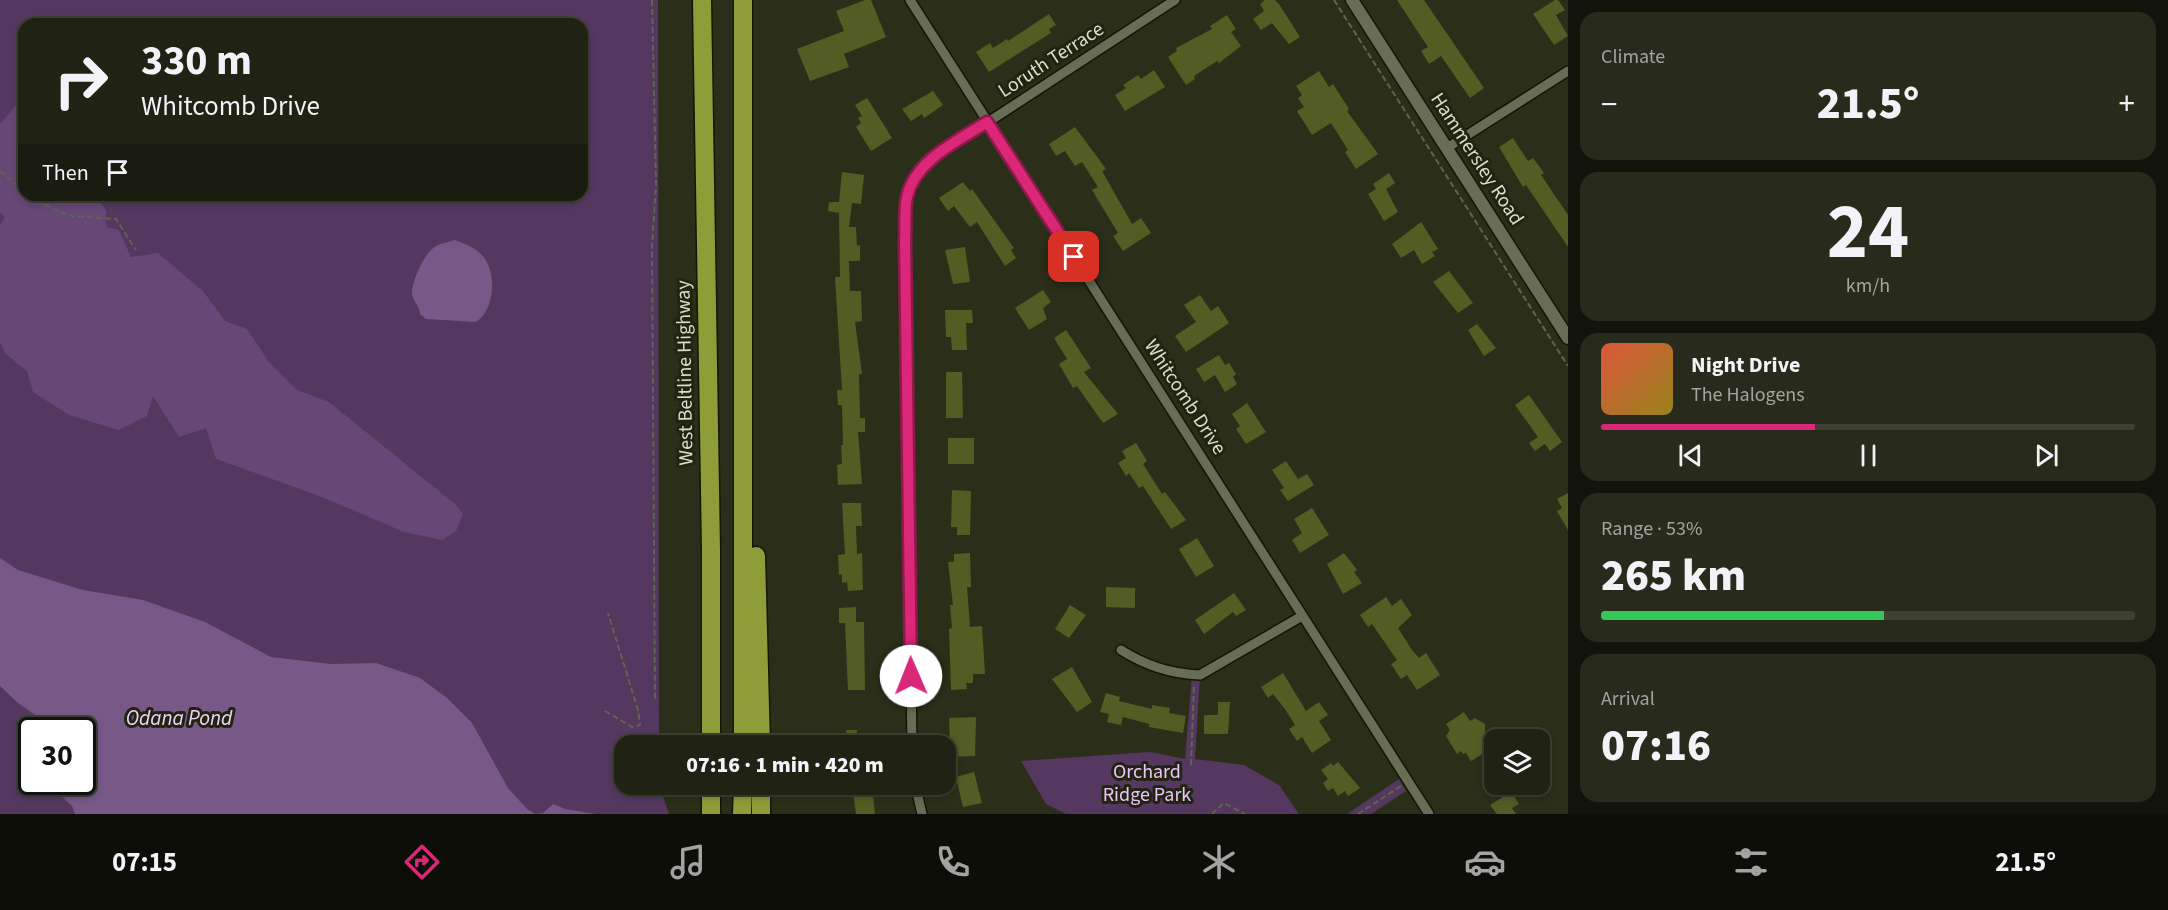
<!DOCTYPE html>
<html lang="en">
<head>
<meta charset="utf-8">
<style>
	:root { --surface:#202313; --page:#282b1c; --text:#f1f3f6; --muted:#a2a4a0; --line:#3d4033; --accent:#db2777 }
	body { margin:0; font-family:"Source Sans 3",sans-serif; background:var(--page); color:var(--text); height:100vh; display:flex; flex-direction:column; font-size:22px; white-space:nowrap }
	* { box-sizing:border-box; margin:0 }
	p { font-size:20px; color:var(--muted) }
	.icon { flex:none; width:33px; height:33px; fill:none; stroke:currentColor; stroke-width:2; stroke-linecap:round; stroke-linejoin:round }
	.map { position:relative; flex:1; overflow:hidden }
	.drawer { display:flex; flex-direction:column; gap:12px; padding:12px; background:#12130a; width:600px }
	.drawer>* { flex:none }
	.banner { position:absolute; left:18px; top:18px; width:570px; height:183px; border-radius:18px; box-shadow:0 3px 9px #0003,0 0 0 2px var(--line); background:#202313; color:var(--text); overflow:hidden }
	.controls { position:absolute; left:1484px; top:729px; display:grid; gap:12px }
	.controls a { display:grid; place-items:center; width:66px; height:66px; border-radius:12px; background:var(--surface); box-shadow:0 3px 9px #0003,0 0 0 2px var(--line); font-size:30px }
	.speed { position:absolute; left:18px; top:717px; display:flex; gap:12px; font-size:30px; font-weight:700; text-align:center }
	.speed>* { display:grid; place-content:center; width:78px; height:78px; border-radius:50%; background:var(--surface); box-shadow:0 3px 9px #0003,0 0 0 2px var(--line); line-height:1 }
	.speed .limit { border:3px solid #111; border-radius:9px; background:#fff; color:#111 }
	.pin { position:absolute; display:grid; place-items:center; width:51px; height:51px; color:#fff; margin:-26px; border-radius:12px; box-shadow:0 3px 9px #0006 }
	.me { position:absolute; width:66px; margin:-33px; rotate:359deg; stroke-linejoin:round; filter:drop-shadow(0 0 4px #0008) }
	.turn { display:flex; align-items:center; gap:21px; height:126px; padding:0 24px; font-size:27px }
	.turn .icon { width:78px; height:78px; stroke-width:2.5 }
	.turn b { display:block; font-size:42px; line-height:51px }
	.then { display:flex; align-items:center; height:57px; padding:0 24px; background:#0003; gap:12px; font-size:22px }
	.big { font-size:45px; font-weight:800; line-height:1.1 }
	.drawer .tile { flex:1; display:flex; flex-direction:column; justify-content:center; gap:9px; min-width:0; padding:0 21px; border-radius:18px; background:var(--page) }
	.drawer .dial { align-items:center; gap:0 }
	.dial b { font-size:78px; line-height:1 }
	.song { display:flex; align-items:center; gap:18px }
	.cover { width:72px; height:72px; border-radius:9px; background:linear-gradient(135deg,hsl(10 70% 55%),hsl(50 70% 35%)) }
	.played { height:6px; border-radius:3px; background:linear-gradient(90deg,var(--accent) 40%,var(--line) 40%) }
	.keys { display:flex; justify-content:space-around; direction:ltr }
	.heat { display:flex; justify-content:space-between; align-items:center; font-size:33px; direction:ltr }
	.charge { height:9px; border-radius:4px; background:linear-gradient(90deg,#34c759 53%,var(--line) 0) }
	.trip { position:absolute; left:614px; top:735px; width:342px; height:60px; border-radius:18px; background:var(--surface); box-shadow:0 3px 9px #0003,0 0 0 2px var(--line); font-weight:800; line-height:60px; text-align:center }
	.tabs { display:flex; height:96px; justify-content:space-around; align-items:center; background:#0d0e08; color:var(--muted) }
	.tabs .icon { width:42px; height:42px }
	.tabs .current { color:var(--accent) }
	.tabs b { font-size:27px; color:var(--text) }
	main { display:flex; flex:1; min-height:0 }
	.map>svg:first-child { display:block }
	.green { fill:#543860; fill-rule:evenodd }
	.forest { fill:#674776 }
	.water { fill:#785887 }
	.building { fill:#535c22 }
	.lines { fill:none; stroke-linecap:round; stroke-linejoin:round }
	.minor-casing { stroke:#131703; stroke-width:12 }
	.tertiary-casing { stroke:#131703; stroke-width:15 }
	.motorway-casing { stroke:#131703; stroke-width:21 }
	.path { stroke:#606451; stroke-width:2; stroke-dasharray:6 3; stroke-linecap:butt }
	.minor { stroke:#686d55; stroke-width:9 }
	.tertiary { stroke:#686d55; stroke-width:12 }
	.motorway { stroke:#8e9d37; stroke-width:18 }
	.route-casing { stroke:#8e194d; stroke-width:15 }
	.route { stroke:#db2777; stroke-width:10 }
	.labels { text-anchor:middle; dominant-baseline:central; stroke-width:6; stroke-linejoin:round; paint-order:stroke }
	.street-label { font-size:20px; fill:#daddd0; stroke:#212510 }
	.park-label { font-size:20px; fill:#eac3fd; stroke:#212510 }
	.water-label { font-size:21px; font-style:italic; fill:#f0d2fe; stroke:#212510 }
</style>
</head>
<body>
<main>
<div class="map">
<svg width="1568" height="814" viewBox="0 0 1568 814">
	<rect width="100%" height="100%" fill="#2b2f19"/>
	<g class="green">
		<path d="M 0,0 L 658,0 L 659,745 L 624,746 L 624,784 L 659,785 L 669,814 L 0,814 ZM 24,24 L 582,24 L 582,195 L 24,195 ZM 32,730 L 82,730 L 82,782 L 32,782 Z"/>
		<path d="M 1192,675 L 1200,675 L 1195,759 L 1244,765 L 1279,785 L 1299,814 L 1066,814 L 1046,804 L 1021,761 L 1150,752 L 1185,759 Z"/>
		<path d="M 1399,779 L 1406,791 L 1371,814 L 1347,814 Z"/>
	</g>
	<path class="forest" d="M 24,96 L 24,195 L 94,195 L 106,210 L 106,227 L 119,230 L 131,257 L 158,253 L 203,291 L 225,321 L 247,329 L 269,362 L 297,390 L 329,402 L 455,504 L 463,514 L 456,531 L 442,540 L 404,532 L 322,497 L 216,459 L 206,428 L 179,437 L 153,396 L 147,416 L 119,430 L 69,415 L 33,392 L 27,371 L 6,354 L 0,342 L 0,225 L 5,217 L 0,212 L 0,124 Z"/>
	<g class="water">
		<path d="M 455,240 C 465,244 475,247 483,256 C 497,273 495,310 476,322 L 426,319 L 420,314 C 420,306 412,301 412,293 C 412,280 425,252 436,246 C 442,243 449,242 455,240 Z"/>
		<path d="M 0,558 L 18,570 L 83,590 L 143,600 L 205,622 L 271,657 L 331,664 L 376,663 L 420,678 L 447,698 L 472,723 L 508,788 L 527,809 L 535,814 L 543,813 L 553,804 L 565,809 L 596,814 L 75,814 L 72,806 L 54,789 L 55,782 L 82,782 L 82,730 L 53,730 L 51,726 L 18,703 L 0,686 Z"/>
	</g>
	<g class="building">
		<path d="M 865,0 L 871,0 L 886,37 L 844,54 L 849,67 L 810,81 L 797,49 L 844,31 L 836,11 Z"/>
		<path d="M 1265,0 L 1275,0 L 1279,4 L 1300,37 L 1289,44 L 1272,23 L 1261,30 L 1253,19 L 1264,11 L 1260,4 Z"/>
		<path d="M 1397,0 L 1424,0 L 1484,88 L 1470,98 L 1441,56 L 1429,64 L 1421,51 L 1428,47 Z"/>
		<path d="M 1555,0 L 1558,0 L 1565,10 L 1556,15 L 1568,36 L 1554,45 L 1533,14 Z"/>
		<path d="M 1049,14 L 1056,25 L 1049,29 L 1051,33 L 989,72 L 976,52 L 990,43 L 993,48 L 1007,39 L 1008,41 Z"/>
		<path d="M 1227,15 L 1236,29 L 1231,32 L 1241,46 L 1219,63 L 1217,61 L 1194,76 L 1195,79 L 1186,85 L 1168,57 L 1177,51 L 1176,48 L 1212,29 L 1210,26 Z"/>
		<path d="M 1154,70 L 1165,87 L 1125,111 L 1115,95 L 1126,88 L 1123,85 L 1138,75 L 1141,79 Z"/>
		<path d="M 1319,71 L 1329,87 L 1333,84 L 1349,109 L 1347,111 L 1378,154 L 1356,169 L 1345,152 L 1348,150 L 1331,123 L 1312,135 L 1297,111 L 1304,107 L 1298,98 L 1302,95 L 1296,86 Z"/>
		<path d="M 933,91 L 943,105 L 924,118 L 922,114 L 911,121 L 902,109 Z"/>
		<path d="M 867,98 L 892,138 L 871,151 L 856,127 L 861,123 L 858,118 L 862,116 L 855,105 Z"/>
		<path d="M 1075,127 L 1106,169 L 1102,171 L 1132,224 L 1141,218 L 1151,233 L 1123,251 L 1113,236 L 1118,233 L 1092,190 L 1098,187 L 1082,162 L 1075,166 L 1065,151 L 1056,156 L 1049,144 Z"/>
		<path d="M 1513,138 L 1528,161 L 1533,158 L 1544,173 L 1541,175 L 1568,215 L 1568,247 L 1526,185 L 1523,187 L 1499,147 Z"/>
		<path d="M 842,172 L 864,175 L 861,204 L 852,203 L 849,227 L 856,227 L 857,246 L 860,245 L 860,261 L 849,261 L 850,291 L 861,291 L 862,321 L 855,322 L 862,374 L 859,374 L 860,418 L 865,418 L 865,432 L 858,432 L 862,484 L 838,485 L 837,465 L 842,464 L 841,445 L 843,445 L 842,405 L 838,405 L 837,390 L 842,390 L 835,277 L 840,277 L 839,213 L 828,211 L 829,202 L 839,202 Z"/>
		<path d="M 1389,173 L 1395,183 L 1386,189 L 1398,212 L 1384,221 L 1368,194 L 1376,189 L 1373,184 Z"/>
		<path d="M 963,182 L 970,191 L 972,189 L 1014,248 L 1011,250 L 1016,258 L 1005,266 L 977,222 L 970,227 L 954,206 L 948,211 L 939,198 Z"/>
		<path d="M 1421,222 L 1438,249 L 1432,252 L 1435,256 L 1422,264 L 1414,250 L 1401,258 L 1392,244 Z"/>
		<path d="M 965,247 L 970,282 L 953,284 L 945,250 Z"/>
		<path d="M 1449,271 L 1473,303 L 1458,313 L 1433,282 Z"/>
		<path d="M 1043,290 L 1051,302 L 1043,308 L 1047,319 L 1029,330 L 1015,308 Z"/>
		<path d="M 1200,295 L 1211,311 L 1218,306 L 1229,323 L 1186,352 L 1175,336 L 1196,322 L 1184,305 Z"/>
		<path d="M 945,310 L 972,310 L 973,323 L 966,323 L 967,350 L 952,350 L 951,337 L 946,337 Z"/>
		<path d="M 1477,324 L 1496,348 L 1484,356 L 1468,330 Z"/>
		<path d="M 1066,330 L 1091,368 L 1084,372 L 1118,414 L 1103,423 L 1077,386 L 1073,388 L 1059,364 L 1067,359 L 1054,338 Z"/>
		<path d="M 1219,355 L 1225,365 L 1229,363 L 1236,374 L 1233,377 L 1237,384 L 1225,392 L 1215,375 L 1204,382 L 1196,369 Z"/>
		<path d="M 946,372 L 962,372 L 963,418 L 946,418 Z"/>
		<path d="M 1529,395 L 1562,442 L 1550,451 L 1545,444 L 1535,451 L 1529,443 L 1538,437 L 1515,405 Z"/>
		<path d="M 1247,403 L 1266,432 L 1246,444 L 1236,429 L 1240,426 L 1232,414 Z"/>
		<rect x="948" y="438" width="26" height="26"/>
		<path d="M 1136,443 L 1147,461 L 1143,464 L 1162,494 L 1165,492 L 1186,520 L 1171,529 L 1143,486 L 1139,488 L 1129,473 L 1126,476 L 1118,463 L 1126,458 L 1122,451 Z"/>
		<path d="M 1286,461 L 1298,479 L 1307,474 L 1314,485 L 1288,501 L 1280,490 L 1284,488 L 1272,470 Z"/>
		<path d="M 952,490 L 971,491 L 970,535 L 957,535 L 957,527 L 951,527 Z"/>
		<path d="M 1568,493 L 1568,530 L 1557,511 L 1562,508 L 1557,499 Z"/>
		<path d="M 842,503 L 861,503 L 862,526 L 856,526 L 857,554 L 862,553 L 863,590 L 848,591 L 847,582 L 842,583 L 842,574 L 839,575 L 838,555 L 845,554 Z"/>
		<path d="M 1312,508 L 1329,535 L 1300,553 L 1292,540 L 1302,533 L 1294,519 Z"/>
		<path d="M 1197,538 L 1214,566 L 1196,577 L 1179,549 Z"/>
		<path d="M 970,553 L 971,587 L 967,587 L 970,627 L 982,626 L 985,674 L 973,674 L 973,683 L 966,683 L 967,689 L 951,690 L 949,629 L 952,628 L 950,605 L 953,605 L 948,562 L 954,562 L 954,554 Z"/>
		<path d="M 1344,553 L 1357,570 L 1354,572 L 1362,583 L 1343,594 L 1327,564 Z"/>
		<path d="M 1106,587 L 1135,588 L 1135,608 L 1106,607 Z"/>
		<path d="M 1234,593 L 1246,610 L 1236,616 L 1233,612 L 1204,634 L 1195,620 Z"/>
		<path d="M 1386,597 L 1392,606 L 1401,599 L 1412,615 L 1398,628 L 1412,650 L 1419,658 L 1426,653 L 1440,675 L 1417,690 L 1407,675 L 1401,679 L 1391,664 L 1397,660 L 1372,624 L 1368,627 L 1360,615 Z"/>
		<path d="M 1070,605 L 1086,615 L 1069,638 L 1055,629 Z"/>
		<path d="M 856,607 L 856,622 L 864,622 L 865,690 L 848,690 L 845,623 L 839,623 L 839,608 Z"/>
		<path d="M 1072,667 L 1092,702 L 1077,712 L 1052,679 Z"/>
		<path d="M 1283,673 L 1306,711 L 1319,702 L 1328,715 L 1319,721 L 1331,740 L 1312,753 L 1302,737 L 1297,741 L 1289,729 L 1295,725 L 1285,709 L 1273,694 L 1268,698 L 1261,687 Z"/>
		<path d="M 1106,693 L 1120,697 L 1119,701 L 1152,709 L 1152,705 L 1170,708 L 1169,713 L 1186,716 L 1183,733 L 1149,727 L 1149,724 L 1123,717 L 1121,725 L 1107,722 L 1109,714 L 1100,712 Z"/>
		<path d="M 1218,702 L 1230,702 L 1228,734 L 1204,734 L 1204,715 L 1218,715 Z"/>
		<path d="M 1464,712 L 1470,721 L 1475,718 L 1485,724 L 1485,736 L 1482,739 L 1489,750 L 1471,761 L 1466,753 L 1463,754 L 1461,751 L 1457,754 L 1446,736 L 1450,730 L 1446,724 Z"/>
		<path d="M 976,717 L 975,756 L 945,757 L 945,744 L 950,743 L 949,718 Z"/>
		<path d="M 846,730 L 857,730 L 857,736 L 865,736 L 865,746 L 846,746 Z"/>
		<path d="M 1338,762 L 1360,788 L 1348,796 L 1345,791 L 1338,796 L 1333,788 L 1328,791 L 1323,783 L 1328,779 L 1321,770 L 1331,763 L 1333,766 Z"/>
		<path d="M 974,772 L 982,803 L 963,807 L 956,777 Z"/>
		<path d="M 852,784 L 867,784 L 869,796 L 873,795 L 875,814 L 856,814 Z"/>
		<path d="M 1511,792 L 1519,804 L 1512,808 L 1516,814 L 1497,814 L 1490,805 Z"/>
	</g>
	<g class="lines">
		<g class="minor-casing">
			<g id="minor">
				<path d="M 910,0 L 1429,814"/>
				<path d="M 1447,148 L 1568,71"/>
				<path d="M 1121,650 C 1146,666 1171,674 1200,675 L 1302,616"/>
				<path d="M 912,746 L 905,240 C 907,204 905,184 933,158 L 1175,0"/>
				<path d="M 915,784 L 922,814"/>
			</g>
		</g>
		<g class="tertiary-casing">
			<path id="tertiary" d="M 1352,0 L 1568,338"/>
		</g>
		<g class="motorway-casing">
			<g id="motorway">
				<path d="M 702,0 L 711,550 L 711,746"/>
				<path d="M 743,0 L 743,746"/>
				<path d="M 756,556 L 761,746"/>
				<path d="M 711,814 L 711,784"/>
				<path d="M 742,814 L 743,784"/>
				<path d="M 761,814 L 761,784"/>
			</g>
		</g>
		<g class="path">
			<path d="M 652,0 L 656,184 L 652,247 L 655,702"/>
			<path d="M 1334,0 L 1568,366"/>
			<path d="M 0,171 L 24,191"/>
			<path d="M 29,195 L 53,209 L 72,216 L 116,219 L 136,250"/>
			<path d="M 605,711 L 632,727 L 640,725 L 638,710 L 608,613"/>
			<path d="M 1191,765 L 1194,684"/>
			<path d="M 1212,814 L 1224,803 L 1245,814"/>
			<path d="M 1358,814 L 1401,786"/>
		</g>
		<use href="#minor" class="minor"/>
		<use href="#tertiary" class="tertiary"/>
		<use href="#motorway" class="motorway"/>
	</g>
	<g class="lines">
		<g class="route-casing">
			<path id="route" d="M 911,676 L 905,240 C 906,226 904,210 907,197 C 915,160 958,141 987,122 L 1074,257"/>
		</g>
		<use href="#route" class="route"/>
	</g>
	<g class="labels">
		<g class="street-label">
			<text transform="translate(1051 60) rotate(-33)">Loruth Terrace</text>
			<text transform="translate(1477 159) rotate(57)">Hammersley Road</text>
			<text transform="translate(685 373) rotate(-91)">West Beltline Highway</text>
			<text transform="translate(1185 397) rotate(57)">Whitcomb Drive</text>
		</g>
		<g class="park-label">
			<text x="1147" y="772">Orchard<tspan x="1147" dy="23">Ridge Park</tspan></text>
		</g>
		<g class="water-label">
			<text x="179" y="718">Odana Pond</text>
		</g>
	</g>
</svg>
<div class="controls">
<a><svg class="icon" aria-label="layers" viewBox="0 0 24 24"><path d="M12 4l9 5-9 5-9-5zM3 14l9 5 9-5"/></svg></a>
</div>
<div class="speed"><div class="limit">30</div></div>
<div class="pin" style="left:1074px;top:257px;background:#d93025"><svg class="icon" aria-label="arrive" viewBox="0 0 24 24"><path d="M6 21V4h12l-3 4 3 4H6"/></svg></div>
<svg class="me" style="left:911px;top:676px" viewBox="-20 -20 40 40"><circle r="19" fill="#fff"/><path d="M0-13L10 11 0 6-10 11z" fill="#db2777"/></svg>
<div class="trip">07:16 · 1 min · 420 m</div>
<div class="banner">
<div class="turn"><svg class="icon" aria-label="right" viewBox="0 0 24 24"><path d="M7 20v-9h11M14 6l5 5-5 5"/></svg><div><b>330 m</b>Whitcomb Drive</div></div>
<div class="then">Then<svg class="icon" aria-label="arrive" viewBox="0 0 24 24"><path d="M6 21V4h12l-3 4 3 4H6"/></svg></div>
</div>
</div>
<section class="drawer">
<div class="tile"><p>Climate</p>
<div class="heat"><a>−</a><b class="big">21.5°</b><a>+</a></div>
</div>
<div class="tile dial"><b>24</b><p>km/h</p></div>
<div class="tile">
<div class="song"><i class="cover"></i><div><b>Night Drive</b><p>The Halogens</p></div></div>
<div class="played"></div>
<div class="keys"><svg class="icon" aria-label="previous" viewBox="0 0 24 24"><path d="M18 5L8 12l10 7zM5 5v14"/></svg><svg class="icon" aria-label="pause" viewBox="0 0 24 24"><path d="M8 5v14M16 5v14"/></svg><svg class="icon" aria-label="next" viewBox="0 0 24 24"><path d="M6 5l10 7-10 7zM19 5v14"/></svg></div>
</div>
<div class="tile"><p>Range · 53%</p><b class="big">265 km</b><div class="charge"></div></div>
<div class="tile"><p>Arrival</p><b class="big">07:16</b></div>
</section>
</main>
<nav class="tabs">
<b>07:15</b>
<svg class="icon current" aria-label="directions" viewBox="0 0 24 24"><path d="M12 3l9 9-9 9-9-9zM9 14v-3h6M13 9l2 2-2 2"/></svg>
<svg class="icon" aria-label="music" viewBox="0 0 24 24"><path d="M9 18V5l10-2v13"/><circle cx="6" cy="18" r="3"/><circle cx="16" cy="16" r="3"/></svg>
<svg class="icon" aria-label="phone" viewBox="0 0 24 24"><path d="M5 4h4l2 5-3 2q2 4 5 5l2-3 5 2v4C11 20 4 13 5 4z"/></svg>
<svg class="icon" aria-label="climate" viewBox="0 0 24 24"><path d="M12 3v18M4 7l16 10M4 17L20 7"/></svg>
<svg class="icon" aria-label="car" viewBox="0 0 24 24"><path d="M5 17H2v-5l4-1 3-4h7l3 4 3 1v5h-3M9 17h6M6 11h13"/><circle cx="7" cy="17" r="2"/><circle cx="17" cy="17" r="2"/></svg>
<svg class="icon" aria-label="filters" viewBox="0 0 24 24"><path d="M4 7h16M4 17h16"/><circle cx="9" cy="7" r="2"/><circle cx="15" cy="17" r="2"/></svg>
<b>21.5°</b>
</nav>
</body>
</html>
